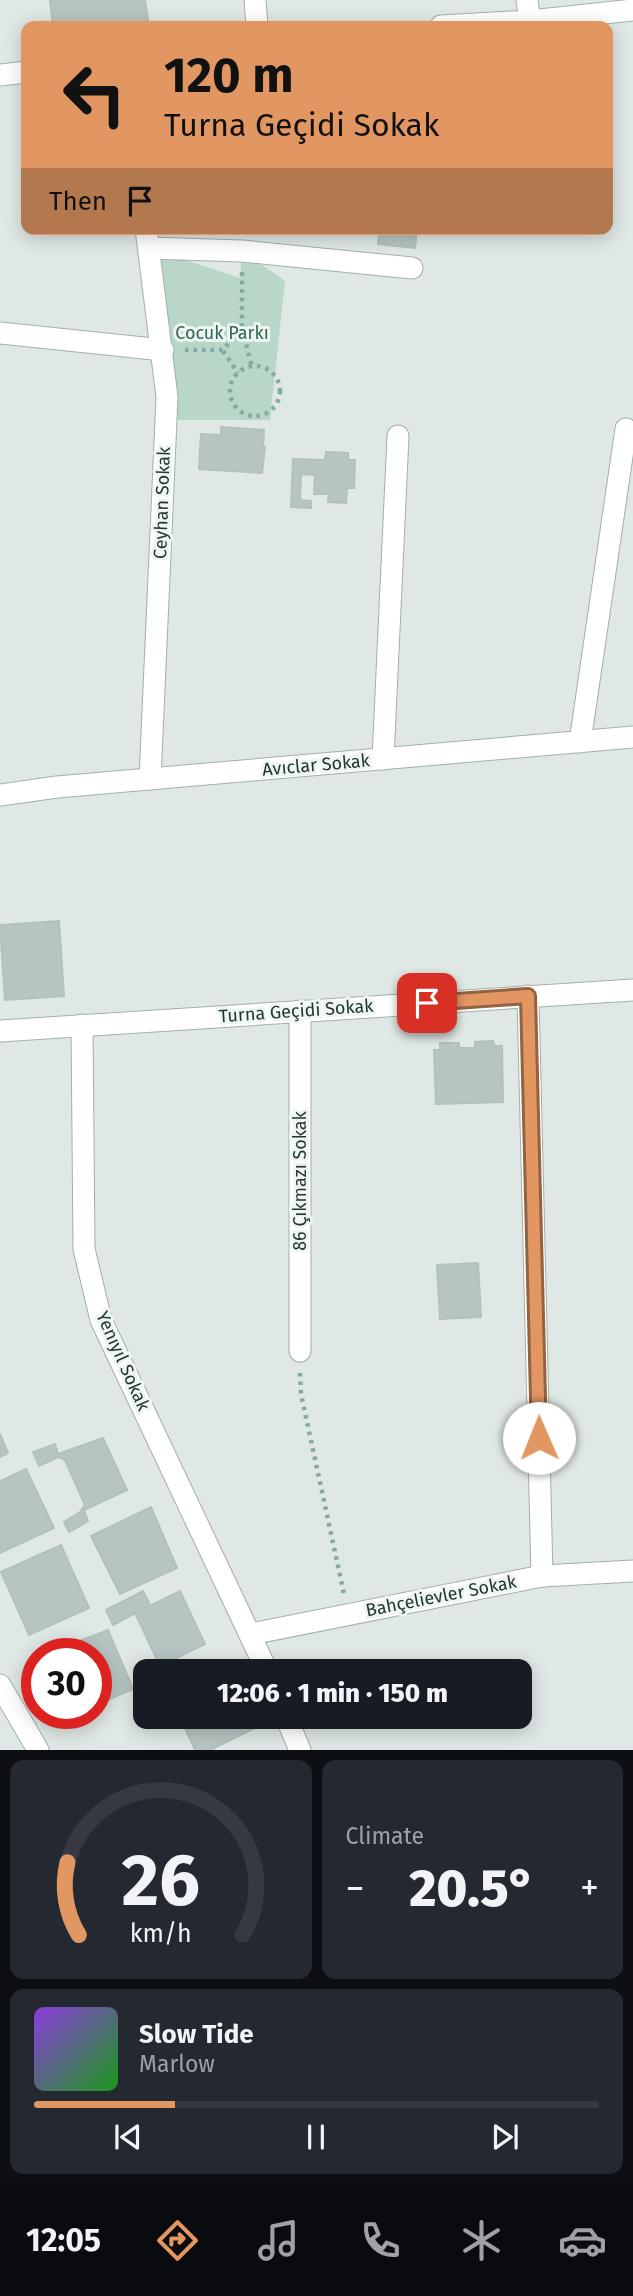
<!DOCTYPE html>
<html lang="en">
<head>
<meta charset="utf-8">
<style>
	:root { --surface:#171b24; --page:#242831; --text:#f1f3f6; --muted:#9ea1a6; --line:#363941; --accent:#e29662 }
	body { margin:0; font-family:"Fira Sans",sans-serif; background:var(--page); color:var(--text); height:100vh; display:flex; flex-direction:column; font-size:26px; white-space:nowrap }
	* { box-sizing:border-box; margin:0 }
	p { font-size:23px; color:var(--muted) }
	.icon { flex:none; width:38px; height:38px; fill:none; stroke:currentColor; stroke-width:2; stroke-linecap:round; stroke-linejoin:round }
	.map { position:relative; height:1750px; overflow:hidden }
	.sheet { display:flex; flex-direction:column; gap:10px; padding:10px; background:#0d0f14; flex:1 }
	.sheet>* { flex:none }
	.guide { position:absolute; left:21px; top:21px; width:592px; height:214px; border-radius:14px; box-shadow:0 4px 18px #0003; background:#e29662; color:#111; overflow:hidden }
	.speed { position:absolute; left:21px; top:1638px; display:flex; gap:14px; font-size:35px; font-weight:700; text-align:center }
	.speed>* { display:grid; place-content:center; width:91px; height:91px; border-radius:50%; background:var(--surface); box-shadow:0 4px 18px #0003; line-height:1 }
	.speed .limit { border:10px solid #d22; background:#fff; color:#111 }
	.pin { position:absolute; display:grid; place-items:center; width:60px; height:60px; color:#fff; margin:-30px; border-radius:14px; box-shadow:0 4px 10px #0006 }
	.me { position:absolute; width:77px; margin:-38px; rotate:359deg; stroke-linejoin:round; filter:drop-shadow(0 0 5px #0008) }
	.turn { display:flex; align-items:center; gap:24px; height:147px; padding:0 28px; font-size:32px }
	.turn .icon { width:91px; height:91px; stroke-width:2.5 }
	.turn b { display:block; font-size:49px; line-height:60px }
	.then { display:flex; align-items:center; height:66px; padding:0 28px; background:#0003; gap:14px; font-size:26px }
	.big { font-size:52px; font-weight:800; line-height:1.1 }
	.sheet .card { flex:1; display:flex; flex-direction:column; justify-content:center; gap:10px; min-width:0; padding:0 24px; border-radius:14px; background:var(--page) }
	.sheet .dial { align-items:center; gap:0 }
	.dial svg { height:182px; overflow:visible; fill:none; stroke:var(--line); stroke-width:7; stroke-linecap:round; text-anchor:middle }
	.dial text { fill:var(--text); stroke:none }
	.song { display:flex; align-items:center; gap:21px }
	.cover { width:84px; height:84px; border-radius:10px; background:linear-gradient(135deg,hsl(270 70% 55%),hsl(120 70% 35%)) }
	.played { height:7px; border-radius:4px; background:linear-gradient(90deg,var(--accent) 25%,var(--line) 25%) }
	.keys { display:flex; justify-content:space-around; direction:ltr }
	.heat { display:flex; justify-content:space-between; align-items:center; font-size:38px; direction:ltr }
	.sheet .tiles { flex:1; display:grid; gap:10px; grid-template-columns:1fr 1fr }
	.card:last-child { grid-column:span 2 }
	.trip { position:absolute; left:133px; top:1659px; width:399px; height:70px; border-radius:14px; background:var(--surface); box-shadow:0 4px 18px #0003; font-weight:800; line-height:70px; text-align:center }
	.menu { display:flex; height:112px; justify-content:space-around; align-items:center; background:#090b0e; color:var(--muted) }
	.menu .icon { width:49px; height:49px }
	.menu .on { color:var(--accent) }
	.menu b { font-size:32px; color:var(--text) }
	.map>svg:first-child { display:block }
	.green { fill:#b9d7c6 }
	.building { fill:#b7c5c2; stroke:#b2c1bd; stroke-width:2 }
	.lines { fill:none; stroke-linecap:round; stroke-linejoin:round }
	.street-casing { stroke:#a3afac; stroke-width:23 }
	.secondary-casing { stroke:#9fb3af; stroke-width:23 }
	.path { stroke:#82a9a3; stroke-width:4.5; stroke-dasharray:3.5 5; stroke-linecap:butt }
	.street { stroke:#fff; stroke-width:21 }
	.secondary { stroke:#fff; stroke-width:21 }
	.route-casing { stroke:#936240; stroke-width:18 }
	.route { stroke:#e29662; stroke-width:12 }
	.labels { text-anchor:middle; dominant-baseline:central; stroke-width:6; stroke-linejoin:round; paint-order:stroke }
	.park-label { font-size:18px; fill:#30684f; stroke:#eef5f3 }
	.street-label { font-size:18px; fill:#223634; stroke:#eef5f3 }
</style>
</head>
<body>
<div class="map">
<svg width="633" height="1750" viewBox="0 0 633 1750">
	<rect width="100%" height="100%" fill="#dfe8e5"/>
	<path class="green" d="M 149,248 L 240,278 L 242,251 L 285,281 L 270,420 L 166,420 Z"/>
	<g class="building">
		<path d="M 50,0 L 145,0 L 149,26 L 53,26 Z"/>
		<path d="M 379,229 L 417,229 L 415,248 L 378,244 Z"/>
		<path d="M 221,427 L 264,430 L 263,447 L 265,447 L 262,473 L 199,469 L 201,434 L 221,435 Z"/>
		<path d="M 326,452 L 348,453 L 348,460 L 355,460 L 354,488 L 347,488 L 346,503 L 328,502 L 329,494 L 314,494 L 315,475 L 301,474 L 300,500 L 311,501 L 311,508 L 291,507 L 293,459 L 325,460 Z"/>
		<path d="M 59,921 L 64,996 L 5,1000 L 0,925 Z"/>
		<path d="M 493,1041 L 495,1046 L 502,1046 L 503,1102 L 436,1104 L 434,1050 L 440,1050 L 440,1043 L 459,1043 L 459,1048 L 475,1048 L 475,1042 Z"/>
		<path d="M 478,1263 L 481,1317 L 440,1319 L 437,1265 Z"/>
		<path d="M 0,1434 L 8,1453 L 0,1457 Z"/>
		<path d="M 103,1438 L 127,1490 L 84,1510 L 88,1521 L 69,1532 L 64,1522 L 80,1512 L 85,1505 L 65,1460 L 58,1457 L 39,1466 L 33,1452 L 55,1444 L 58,1454 Z"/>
		<path d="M 26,1469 L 54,1528 L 0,1553 L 0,1481 Z"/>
		<path d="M 151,1507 L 177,1568 L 120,1594 L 91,1536 Z"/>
		<path d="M 61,1545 L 89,1608 L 29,1635 L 1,1572 Z"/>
		<path d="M 143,1591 L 150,1605 L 113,1625 L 106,1610 Z"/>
		<path d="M 180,1591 L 205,1644 L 160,1666 L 135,1613 Z"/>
		<path d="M 108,1630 L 133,1689 L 96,1705 L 96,1654 L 46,1654 Z"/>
		<path d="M 177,1658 L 184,1671 L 149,1671 L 160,1666 Z"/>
		<path d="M 145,1673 L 145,1689 L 139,1676 Z"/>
		<path d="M 180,1717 L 255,1717 L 259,1726 L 210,1750 L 195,1750 Z"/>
	</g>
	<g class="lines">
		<g class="street-casing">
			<g id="street">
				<path d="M 255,0 L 257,26"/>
				<path d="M 527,0 L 530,21"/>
				<path d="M 441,26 L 530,21 L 633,10"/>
				<path d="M 0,75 L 26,72"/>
				<path d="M 146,229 L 167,397 L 150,779"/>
				<path d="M 149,248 L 242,251 L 412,268"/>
				<path d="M 0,333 L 163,350"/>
				<path d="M 580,742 L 626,429"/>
				<path d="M 383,759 L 398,436"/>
				<path d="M 0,795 L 57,787 L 633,737"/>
				<path d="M 528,996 L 542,1576"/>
				<path d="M 300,1011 L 300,1351"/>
				<path d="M 82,1025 L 84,1249 L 101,1320 L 267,1671"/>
				<path d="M 0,1031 L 633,990"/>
				<path d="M 251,1634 L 542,1576 L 633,1571"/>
				<path d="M 286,1717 L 300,1750"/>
			</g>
		</g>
		<g class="secondary-casing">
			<path id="secondary" d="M 0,1685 L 38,1750"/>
		</g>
		<g class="path">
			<path d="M 242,328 L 252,367"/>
			<path d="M 185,350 L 223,350 L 242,327 L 242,271"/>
			<path d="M 223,351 L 238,373"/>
			<circle cx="255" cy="391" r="25"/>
			<path d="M 300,1373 L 301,1394 L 344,1594"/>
		</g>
		<use href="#street" class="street"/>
		<use href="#secondary" class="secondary"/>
	</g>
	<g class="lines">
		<g class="route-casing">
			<path id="route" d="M 427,1003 L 528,996 L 539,1438"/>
		</g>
		<use href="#route" class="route"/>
	</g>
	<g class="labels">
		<g class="park-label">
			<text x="222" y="333">Cocuk Parkı</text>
		</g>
		<g class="street-label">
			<text transform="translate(162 503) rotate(-88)">Ceyhan Sokak</text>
			<text transform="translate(316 765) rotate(-5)">Avıclar Sokak</text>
			<text transform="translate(296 1011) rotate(-4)">Turna Geçidi Sokak</text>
			<text transform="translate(300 1181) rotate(-90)">86 Çıkmazı Sokak</text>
			<text transform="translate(123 1361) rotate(66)">Yenıyıl Sokak</text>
			<text transform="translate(441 1596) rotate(-11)">Bahçelievler Sokak</text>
		</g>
	</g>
</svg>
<div class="speed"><div class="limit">30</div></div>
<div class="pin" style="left:427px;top:1003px;background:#d93025"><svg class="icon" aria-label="arrive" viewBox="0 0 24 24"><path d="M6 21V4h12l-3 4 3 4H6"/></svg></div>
<svg class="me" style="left:539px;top:1438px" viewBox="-20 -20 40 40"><circle r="19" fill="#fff"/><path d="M0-13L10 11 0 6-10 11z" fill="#e29662"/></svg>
<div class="trip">12:06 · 1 min · 150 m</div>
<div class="guide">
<div class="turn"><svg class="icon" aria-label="left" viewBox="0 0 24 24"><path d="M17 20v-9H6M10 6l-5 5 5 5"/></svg><div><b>120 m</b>Turna Geçidi Sokak</div></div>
<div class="then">Then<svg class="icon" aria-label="arrive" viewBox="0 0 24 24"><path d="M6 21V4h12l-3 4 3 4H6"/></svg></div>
</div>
</div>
<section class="sheet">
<div class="tiles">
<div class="card dial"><svg viewBox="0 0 100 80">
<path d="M14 69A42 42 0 1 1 86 69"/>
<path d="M14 69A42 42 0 0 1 9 37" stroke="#e29662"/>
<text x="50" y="56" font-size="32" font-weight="700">26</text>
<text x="50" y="72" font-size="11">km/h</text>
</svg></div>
<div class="card"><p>Climate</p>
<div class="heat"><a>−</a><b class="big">20.5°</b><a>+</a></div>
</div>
<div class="card">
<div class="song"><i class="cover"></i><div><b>Slow Tide</b><p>Marlow</p></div></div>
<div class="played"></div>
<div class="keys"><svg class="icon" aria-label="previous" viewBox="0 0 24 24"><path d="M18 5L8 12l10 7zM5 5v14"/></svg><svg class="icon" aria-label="pause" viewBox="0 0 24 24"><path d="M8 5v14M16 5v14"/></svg><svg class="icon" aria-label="next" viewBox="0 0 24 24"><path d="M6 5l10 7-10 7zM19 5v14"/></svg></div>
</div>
</div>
</section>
<nav class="menu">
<b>12:05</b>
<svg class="icon on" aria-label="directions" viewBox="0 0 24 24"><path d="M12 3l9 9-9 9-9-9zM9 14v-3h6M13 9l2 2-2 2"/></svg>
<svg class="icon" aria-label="music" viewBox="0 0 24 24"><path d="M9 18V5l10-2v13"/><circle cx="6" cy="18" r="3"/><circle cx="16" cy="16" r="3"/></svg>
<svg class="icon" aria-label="phone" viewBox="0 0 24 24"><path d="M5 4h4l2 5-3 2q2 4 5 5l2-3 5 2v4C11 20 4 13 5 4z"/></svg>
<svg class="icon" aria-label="climate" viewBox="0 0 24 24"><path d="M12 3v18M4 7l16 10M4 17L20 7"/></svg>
<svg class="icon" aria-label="car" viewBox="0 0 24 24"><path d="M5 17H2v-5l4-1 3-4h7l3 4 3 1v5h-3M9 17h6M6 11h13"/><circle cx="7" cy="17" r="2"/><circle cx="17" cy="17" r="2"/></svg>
</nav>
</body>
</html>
